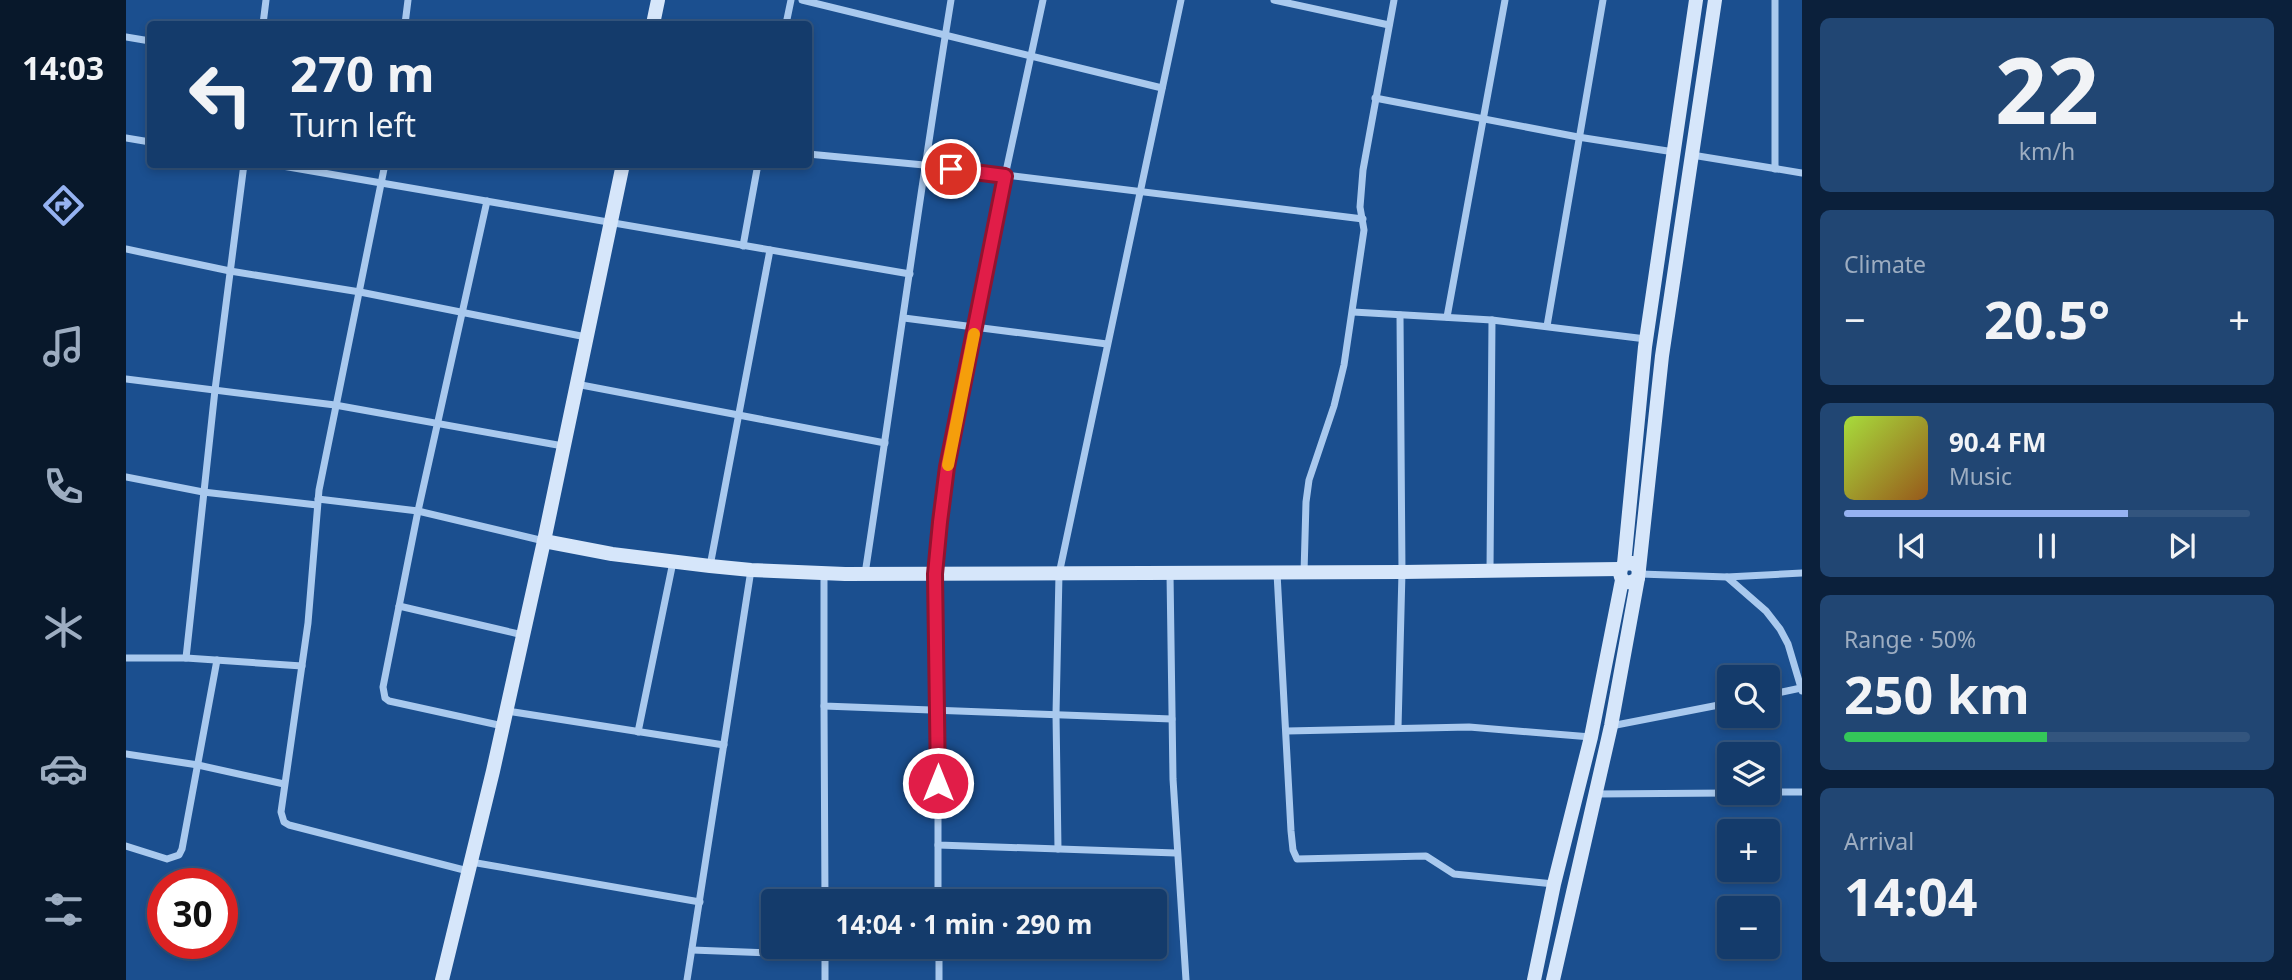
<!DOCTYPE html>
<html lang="en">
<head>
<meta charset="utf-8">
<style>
	:root { --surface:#143b6b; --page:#214673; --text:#f1f3f6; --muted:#9dadc1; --line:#33557e; --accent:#95b2f1 }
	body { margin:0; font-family:"Noto Sans",sans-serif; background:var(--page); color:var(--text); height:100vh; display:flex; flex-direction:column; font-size:26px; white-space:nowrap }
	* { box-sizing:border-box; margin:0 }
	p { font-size:23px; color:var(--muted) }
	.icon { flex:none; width:38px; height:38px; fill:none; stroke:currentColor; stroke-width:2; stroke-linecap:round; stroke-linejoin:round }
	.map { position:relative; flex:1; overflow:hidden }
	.details { display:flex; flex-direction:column; gap:18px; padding:18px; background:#0b203b; width:490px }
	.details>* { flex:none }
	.banner { position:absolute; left:21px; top:21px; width:665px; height:147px; border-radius:7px; box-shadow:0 4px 10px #0003,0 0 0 2px var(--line); background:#143b6b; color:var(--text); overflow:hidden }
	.buttons { position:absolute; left:1591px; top:665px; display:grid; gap:14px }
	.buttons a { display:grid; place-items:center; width:63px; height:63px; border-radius:7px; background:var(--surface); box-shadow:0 4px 10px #0003,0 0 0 2px var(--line); font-size:35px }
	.speed { position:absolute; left:21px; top:868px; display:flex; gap:14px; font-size:35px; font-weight:700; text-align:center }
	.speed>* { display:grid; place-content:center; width:91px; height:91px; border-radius:50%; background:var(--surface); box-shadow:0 4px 10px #0003,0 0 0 2px var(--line); line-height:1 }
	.speed .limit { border:10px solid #d22; background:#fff; color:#111 }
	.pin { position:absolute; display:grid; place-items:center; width:60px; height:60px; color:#fff; margin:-30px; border:4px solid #fff; border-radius:50%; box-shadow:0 2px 7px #0007 }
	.me { position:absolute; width:77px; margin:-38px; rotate:0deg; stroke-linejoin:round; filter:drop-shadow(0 0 5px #0008) }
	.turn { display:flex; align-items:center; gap:24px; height:147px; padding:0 28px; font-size:32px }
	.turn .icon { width:91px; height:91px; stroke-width:2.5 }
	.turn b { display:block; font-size:49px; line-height:60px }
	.big { font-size:52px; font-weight:700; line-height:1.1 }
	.details .card { flex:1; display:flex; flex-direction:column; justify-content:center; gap:10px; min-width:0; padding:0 24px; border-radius:10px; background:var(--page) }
	.details .dial { align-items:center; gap:0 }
	.dial b { font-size:91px; line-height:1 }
	.song { display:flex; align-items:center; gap:21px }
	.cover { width:84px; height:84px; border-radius:10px; background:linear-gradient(135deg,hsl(80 70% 55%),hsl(30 70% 35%)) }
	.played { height:7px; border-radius:4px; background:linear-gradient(90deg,var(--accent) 70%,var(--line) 70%) }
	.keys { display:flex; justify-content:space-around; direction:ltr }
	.heat { display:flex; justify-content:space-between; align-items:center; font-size:38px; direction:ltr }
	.charge { height:10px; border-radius:5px; background:linear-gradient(90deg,#34c759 50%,var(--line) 0) }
	.trip { position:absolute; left:635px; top:889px; width:406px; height:70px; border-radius:7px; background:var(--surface); box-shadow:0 4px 10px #0003,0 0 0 2px var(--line); font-weight:700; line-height:70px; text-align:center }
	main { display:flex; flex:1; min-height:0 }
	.tabs { display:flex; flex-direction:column; width:126px; justify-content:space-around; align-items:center; background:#08182b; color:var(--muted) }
	.tabs .icon { width:49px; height:49px }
	.tabs .on { color:var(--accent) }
	.tabs b { font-size:32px; color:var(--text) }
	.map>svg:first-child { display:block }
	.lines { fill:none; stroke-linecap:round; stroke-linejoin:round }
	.street { stroke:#a9c9ee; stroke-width:7 }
	.secondary { stroke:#d6e6fa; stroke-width:14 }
	.route-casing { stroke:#92132f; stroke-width:18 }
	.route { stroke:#e11d48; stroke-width:12 }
	.slow { stroke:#f59e0b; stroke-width:12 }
</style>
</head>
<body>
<main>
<nav class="tabs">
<b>14:03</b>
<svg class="icon on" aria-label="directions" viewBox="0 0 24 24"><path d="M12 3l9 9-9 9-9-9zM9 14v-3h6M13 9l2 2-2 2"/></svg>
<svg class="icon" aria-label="music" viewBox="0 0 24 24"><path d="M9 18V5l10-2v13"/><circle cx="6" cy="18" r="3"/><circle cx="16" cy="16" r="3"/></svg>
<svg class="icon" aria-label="phone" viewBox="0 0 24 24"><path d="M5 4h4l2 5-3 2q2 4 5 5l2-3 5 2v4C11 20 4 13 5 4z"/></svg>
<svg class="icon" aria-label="climate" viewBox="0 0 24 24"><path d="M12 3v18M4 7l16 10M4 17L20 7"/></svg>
<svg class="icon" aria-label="car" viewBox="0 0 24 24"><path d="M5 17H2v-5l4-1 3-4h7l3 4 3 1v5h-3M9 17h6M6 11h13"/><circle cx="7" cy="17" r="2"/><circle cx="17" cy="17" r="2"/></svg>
<svg class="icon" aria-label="filters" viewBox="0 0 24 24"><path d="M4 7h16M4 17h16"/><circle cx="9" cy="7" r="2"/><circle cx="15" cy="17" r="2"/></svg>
</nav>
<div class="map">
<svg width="1676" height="980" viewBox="0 0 1676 980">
	<rect width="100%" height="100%" fill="#1b4f8f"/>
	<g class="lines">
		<g class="street">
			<path d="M 676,0 L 1036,88"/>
			<path d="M 917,0 L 879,176 L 818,491 L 809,574 L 812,711 L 812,845 L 1050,853"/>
			<path d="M 1148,0 L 1263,25"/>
			<path d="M 137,24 L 140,0"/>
			<path d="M 279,24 L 282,0"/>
			<path d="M 660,24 L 665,0"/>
			<path d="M 0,37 L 24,41"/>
			<path d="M 1249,98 L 1452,137 L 1548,152"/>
			<path d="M 0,138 L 24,142"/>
			<path d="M 682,154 L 798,165 L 1237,219"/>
			<path d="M 1566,155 L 1676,173"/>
			<path d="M 118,164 L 89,390 L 60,658 L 176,666"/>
			<path d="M 145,164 L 784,274"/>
			<path d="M 259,164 L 193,490 L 182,623 L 155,812 L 158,822 L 163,825 L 342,871"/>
			<path d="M 1649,169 L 1649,0"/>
			<path d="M 361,201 L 292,511 L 257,687 L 259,698 L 263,701 L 377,726"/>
			<path d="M 617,246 L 632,164"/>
			<path d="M 0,249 L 104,271 L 234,292 L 460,337"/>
			<path d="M 1227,312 L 1366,320 L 1520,339"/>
			<path d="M 1321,317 L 1379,0"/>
			<path d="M 778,318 L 981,344"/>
			<path d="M 1421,326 L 1477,0"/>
			<path d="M 0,379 L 209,405 L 437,446"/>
			<path d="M 450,384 L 759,443"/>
			<path d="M 0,477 L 77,492 L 191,505"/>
			<path d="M 192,499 L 292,511 L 418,541"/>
			<path d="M 584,566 L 644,250"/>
			<path d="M 1364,571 L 1366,320"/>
			<path d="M 698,573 L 698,706 L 1046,719"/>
			<path d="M 1151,573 L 1165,831 L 1167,850 L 1171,859 L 1300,856 L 1328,874 L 1428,884"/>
			<path d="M 1178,573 L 1180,502 L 1183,480 L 1208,406 L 1218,365 L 1238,230 L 1234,207 L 1237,170 L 1268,0"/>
			<path d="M 739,574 C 768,383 794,191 825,0"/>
			<path d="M 1044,574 L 1047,779 L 1060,980"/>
			<path d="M 1514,574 L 1601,577 L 1640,611 L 1654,629 L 1662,644 L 1676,691"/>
			<path d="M 1601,577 L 1676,573"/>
			<path d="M 273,606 L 397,635"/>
			<path d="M 0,658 L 60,658"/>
			<path d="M 1642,695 L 1675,688"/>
			<path d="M 698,706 L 699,901"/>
			<path d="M 381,711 L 598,745"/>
			<path d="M 1485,726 L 1603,703"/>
			<path d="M 1272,728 L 1276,572 L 1274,315"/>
			<path d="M 1161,731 L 1343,727 L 1465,737"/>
			<path d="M 512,732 L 547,562"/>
			<path d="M 0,754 L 72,765 L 158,784"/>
			<path d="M 1642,792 L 1676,792"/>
			<path d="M 1470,794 L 1603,793"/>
			<path d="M 812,845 L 812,901"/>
			<path d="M 0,846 L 41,859 L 53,855 L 56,849 L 91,660"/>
			<path d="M 932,849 L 930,714 L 933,574 L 1055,0"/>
			<path d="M 345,862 L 574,902"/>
			<path d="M 813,947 L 813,980"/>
			<path d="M 566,950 L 699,955"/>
			<path d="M 561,980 L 625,570"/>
			<path d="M 699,980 L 699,947"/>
		</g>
		<g class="secondary">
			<path d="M 527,24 L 532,0"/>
			<path d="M 418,541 L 486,554 L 584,566 L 625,570 L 719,574 L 1276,572 L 1494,569"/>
			<path d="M 1498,564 L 1507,563 L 1513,569 L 1512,578 C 1500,589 1488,576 1498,564 L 1519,347 L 1570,0"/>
			<path d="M 1513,569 L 1536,356 L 1589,0"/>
			<path d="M 316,980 L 367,771 L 418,541 L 497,164"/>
			<path d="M 1408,980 L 1428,884 L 1465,737 L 1496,580"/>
			<path d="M 1427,980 L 1485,726 L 1512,578"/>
		</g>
	</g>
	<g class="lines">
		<g class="route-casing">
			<path id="route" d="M 812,783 L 809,574 L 814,522 L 821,467 L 879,176 L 825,169"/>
		</g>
		<use href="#route" class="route"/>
		<path class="slow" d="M 822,465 L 848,334"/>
	</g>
</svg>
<div class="buttons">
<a><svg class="icon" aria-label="search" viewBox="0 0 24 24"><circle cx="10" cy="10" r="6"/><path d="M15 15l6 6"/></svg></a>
<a><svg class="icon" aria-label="layers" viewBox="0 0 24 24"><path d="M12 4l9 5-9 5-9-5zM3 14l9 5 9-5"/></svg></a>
<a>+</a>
<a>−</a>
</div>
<div class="speed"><div class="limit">30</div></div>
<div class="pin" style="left:825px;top:169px;background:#d93025"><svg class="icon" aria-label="arrive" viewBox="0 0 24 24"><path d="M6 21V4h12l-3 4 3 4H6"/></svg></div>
<svg class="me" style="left:812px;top:783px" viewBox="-20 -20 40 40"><circle r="17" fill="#e11d48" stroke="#fff" stroke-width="3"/><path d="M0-11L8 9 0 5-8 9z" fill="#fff"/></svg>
<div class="trip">14:04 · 1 min · 290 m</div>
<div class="banner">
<div class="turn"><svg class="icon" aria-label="left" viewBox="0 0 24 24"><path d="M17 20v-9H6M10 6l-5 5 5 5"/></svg><div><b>270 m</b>Turn left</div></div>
</div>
</div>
<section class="details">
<div class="card dial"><b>22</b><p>km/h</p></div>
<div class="card"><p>Climate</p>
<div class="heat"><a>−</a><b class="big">20.5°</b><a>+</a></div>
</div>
<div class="card">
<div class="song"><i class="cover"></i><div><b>90.4 FM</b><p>Music</p></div></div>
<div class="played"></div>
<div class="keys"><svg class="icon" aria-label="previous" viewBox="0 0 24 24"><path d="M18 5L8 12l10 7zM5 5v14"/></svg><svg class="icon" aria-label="pause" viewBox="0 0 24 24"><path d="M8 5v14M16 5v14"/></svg><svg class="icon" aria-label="next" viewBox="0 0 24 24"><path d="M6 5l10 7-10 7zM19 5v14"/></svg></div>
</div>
<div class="card"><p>Range · 50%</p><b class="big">250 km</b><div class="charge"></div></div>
<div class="card"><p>Arrival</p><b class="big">14:04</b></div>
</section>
</main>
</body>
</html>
